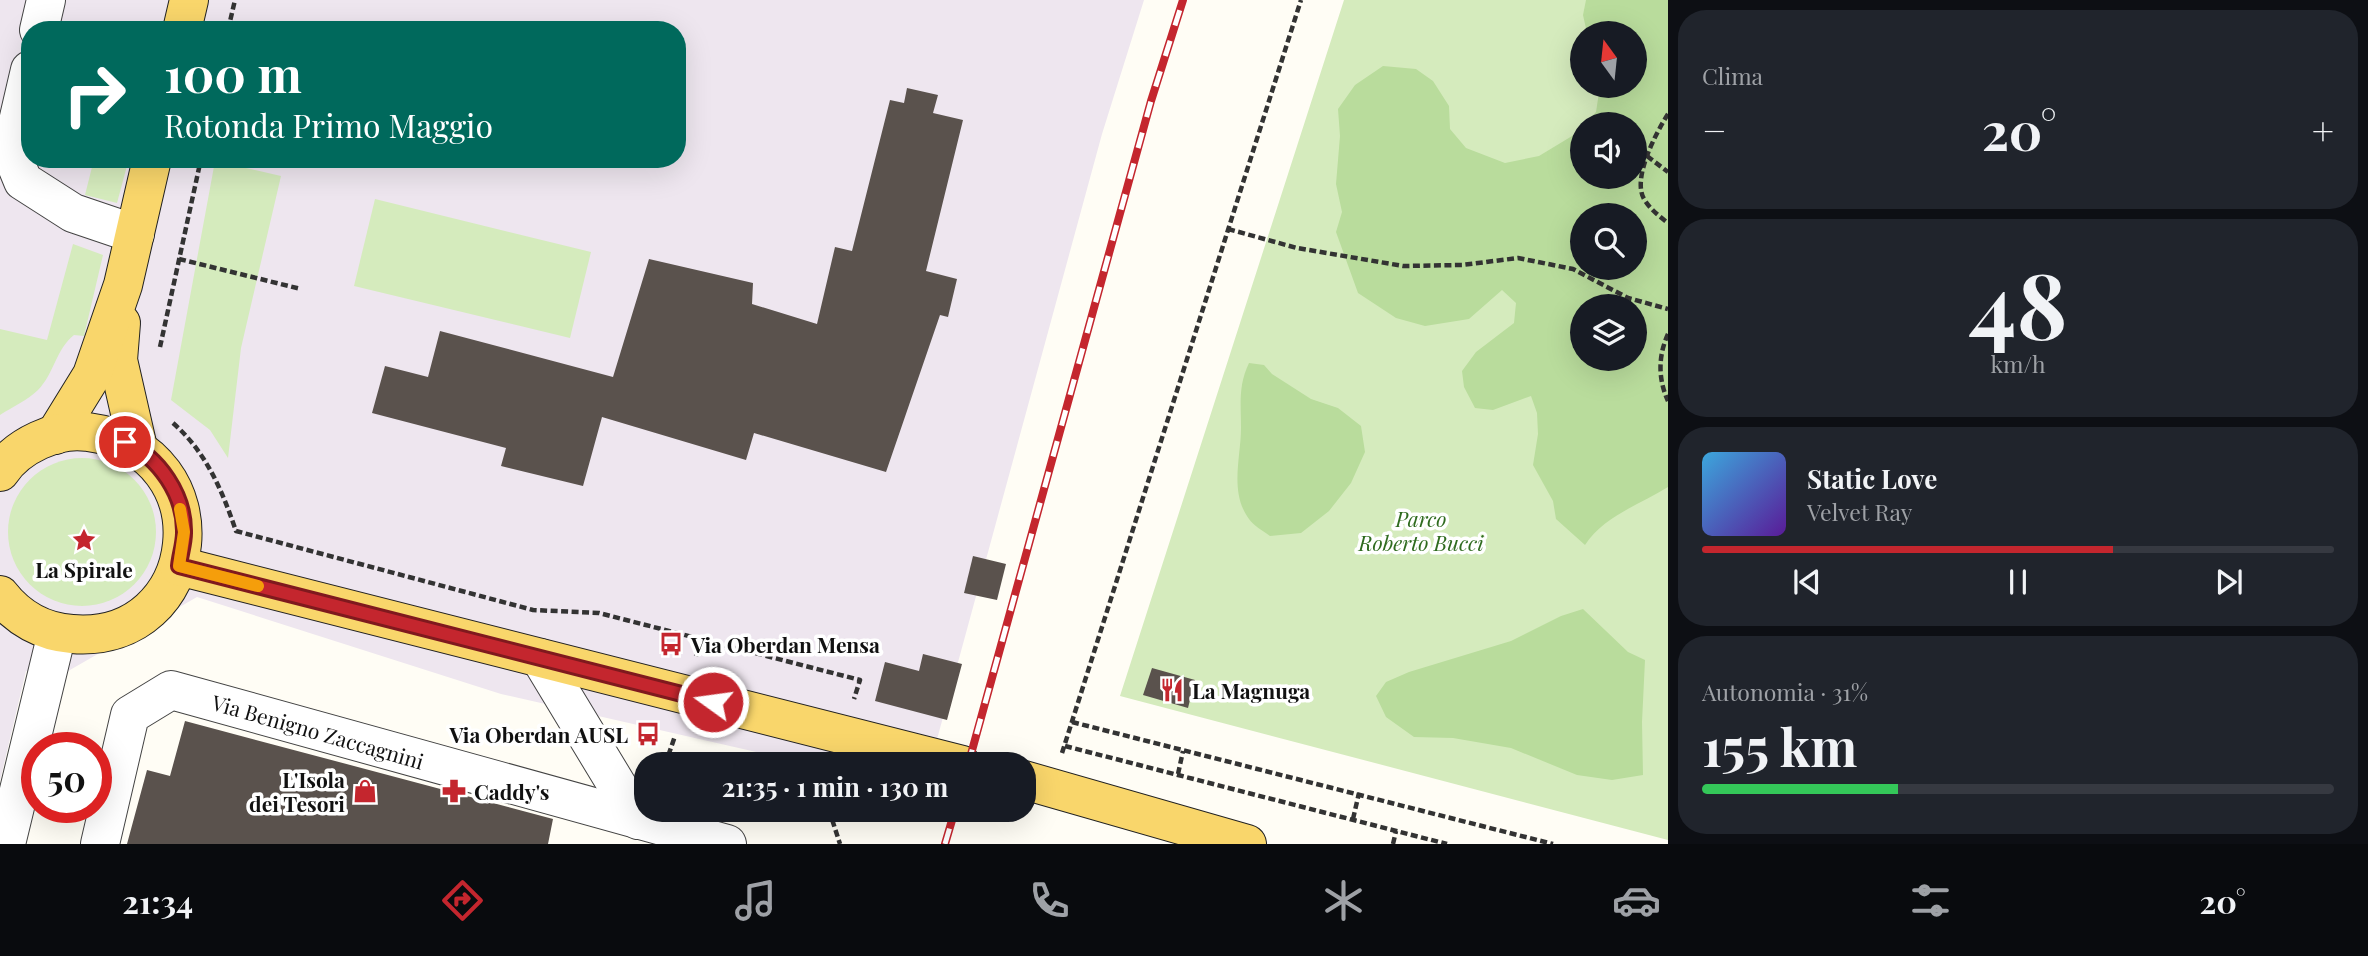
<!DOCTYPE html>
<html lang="it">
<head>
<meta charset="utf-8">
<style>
	:root { --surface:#171b24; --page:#20242c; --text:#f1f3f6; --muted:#9ea1a6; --line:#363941; --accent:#c4262e }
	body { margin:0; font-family:"Playfair Display",serif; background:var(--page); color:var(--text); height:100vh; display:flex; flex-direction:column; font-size:26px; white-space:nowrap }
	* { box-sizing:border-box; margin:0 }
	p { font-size:23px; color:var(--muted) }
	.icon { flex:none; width:38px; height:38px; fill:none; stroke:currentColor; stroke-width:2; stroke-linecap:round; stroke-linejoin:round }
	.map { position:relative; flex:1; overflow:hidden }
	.drawer { display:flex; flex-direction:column; gap:10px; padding:10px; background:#0d0f14; width:700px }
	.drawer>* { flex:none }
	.top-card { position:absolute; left:21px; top:21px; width:665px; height:147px; border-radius:28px; box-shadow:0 7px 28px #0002; background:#00695c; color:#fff; overflow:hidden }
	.needle { width:46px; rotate:345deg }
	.buttons { position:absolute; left:1570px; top:21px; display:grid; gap:14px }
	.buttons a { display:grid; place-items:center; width:77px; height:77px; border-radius:50%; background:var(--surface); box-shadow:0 7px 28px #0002; font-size:35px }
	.speed { position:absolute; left:21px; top:732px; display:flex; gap:14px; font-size:35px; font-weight:700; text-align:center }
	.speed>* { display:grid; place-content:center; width:91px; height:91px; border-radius:50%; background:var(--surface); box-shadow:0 7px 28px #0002; line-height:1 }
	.speed .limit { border:10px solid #d22; background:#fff; color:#111 }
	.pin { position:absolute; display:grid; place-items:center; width:60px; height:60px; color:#fff; margin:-30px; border:4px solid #fff; border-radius:50%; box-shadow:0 2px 7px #0007 }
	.me { position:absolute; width:77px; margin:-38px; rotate:284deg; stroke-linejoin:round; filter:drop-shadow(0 0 5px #0008) }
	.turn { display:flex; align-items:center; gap:24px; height:147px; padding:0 28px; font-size:32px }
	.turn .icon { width:91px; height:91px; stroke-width:2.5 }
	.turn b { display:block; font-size:49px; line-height:60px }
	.big { font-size:52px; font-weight:700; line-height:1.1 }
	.drawer .tile { flex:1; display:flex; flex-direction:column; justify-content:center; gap:10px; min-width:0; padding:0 24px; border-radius:28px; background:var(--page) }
	.drawer .dial { align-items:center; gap:0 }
	.dial b { font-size:91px; line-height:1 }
	.song { display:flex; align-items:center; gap:21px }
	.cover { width:84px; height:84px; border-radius:10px; background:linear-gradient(135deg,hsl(200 70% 55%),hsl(270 70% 35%)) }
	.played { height:7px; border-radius:4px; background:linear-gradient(90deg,var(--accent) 65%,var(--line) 65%) }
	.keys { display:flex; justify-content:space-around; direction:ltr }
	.heat { display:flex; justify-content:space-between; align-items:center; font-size:38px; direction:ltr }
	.charge { height:10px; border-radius:5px; background:linear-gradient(90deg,#34c759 31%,var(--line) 0) }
	.trip { position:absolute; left:634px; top:752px; width:402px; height:70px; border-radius:28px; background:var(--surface); box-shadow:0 7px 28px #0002; font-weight:700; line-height:70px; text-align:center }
	.menu { display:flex; height:112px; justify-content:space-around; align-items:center; background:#090b0e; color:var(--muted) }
	.menu .icon { width:49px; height:49px }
	.menu .active { color:var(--accent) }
	.menu b { font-size:32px; color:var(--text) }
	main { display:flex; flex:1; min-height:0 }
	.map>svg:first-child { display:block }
	.industrial { fill:#eee6ef; fill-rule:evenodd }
	.green { fill:#d5ebbd; fill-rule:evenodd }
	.forest { fill:#b9dc9c; fill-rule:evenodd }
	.building { fill:#5a524d }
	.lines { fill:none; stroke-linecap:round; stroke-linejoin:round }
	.minor-casing { stroke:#444; stroke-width:40 }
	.major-casing { stroke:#222; stroke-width:40 }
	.path { stroke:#333; stroke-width:4.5; stroke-dasharray:7 3.5; stroke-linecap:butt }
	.minor { stroke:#fff; stroke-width:38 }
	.major { stroke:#f9d66b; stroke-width:38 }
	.rail-casing { stroke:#c4262e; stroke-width:8 }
	.rail { stroke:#fff; stroke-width:5; stroke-dasharray:16; stroke-linecap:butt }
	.route-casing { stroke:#7f191e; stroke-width:18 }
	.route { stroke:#c4262e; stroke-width:12 }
	.slow { stroke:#f59e0b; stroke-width:12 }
	.labels { text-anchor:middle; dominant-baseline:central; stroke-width:7; stroke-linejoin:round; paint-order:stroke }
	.park-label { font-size:21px; font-style:italic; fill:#2f6b1f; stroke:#fff }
	.poi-label { font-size:21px; font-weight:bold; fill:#111; stroke:#fff; text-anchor:start }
	.street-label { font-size:21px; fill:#111; stroke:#fff }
</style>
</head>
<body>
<main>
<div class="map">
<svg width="1668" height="844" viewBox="0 0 1668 844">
	<rect width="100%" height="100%" fill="#fffdf5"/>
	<path class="industrial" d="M 0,0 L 1144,0 L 1102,134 L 930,765 L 814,765 L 501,694 L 197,597 L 56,678 L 26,671 L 0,781 ZM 30,30 L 677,30 L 677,159 L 30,159 Z"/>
	<g class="green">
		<path d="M 1344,0 L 1668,0 L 1668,840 L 1120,696 ZM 1582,33 L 1634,33 L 1634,86 L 1582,86 ZM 1582,124 L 1634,124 L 1634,177 L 1582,177 ZM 1582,215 L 1634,215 L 1634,268 L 1582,268 ZM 1582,306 L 1634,306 L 1634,359 L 1582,359 Z"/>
		<path d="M 94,159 L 118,159 L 128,162 L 117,203 L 85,195 Z"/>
		<path d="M 215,161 L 281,176 L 241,348 L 228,458 L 210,430 L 171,400 Z"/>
		<path d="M 375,199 L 591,252 L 570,338 L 354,286 Z"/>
		<path d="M 73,244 L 103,255 L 84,336 L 74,335 C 56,349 54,374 38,390 C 28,400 12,407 0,415 L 0,329 L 47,340 Z"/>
		<circle cx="82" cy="532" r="74"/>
	</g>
	<g class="forest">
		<path d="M 1586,0 L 1668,0 L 1668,487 C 1639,505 1604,516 1585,545 L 1556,519 L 1553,501 L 1533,465 L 1538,434 L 1537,413 L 1531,396 L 1493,410 L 1475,408 L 1464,387 L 1462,371 L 1476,352 L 1514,323 L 1516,303 L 1502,290 L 1469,319 L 1425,326 L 1396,318 L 1358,293 L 1336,232 L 1342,212 L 1336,184 L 1340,136 L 1338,109 L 1355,85 L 1383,66 L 1416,69 L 1433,81 L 1449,106 L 1450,129 L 1466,148 L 1505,163 L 1539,156 L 1577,133 L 1582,128 L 1582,177 L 1634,177 L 1634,124 L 1585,124 L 1596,112 L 1600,86 L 1634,86 L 1634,33 L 1587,33 L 1583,15 ZM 1582,215 L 1634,215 L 1634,268 L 1582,268 ZM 1582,306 L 1634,306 L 1634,359 L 1582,359 Z"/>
		<path d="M 1249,363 L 1264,365 L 1272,374 L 1311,399 L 1338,408 L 1361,426 L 1365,452 L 1351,483 L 1329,511 L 1301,533 L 1270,536 C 1263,531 1253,525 1249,519 C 1229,492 1241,457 1241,428 C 1241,404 1238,386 1249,363 Z"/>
		<path d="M 1583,609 L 1628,652 L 1645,660 L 1642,722 L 1643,775 L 1612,780 L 1577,775 L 1511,748 L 1453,738 L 1414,737 L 1386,717 L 1376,696 L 1386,682 L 1409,672 L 1511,641 L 1561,616 Z"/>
	</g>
	<g class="building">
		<path d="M 907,88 L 938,95 L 933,113 L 963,120 L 926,271 L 957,279 L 948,317 L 940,315 L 886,472 L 754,433 L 746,460 L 602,417 L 583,486 L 501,466 L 506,448 L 372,413 L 385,366 L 428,377 L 440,331 L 613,377 L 649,259 L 753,283 L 752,304 L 817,324 L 835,247 L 852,251 L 890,100 L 904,103 Z"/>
		<path d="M 973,556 L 1006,564 L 997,600 L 964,593 Z"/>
		<path d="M 923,654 L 962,664 L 947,720 L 875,701 L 885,662 L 919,671 Z"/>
		<path d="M 1152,668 L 1195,680 L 1188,708 L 1143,695 Z"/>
		<path d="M 185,721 L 553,819 L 548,844 L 127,844 L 147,770 L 170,776 Z"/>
	</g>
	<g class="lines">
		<g class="minor-casing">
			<g id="minor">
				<path d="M 39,30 L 46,0"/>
				<path d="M 30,70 L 11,152 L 23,181 L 73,213 L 135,234"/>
				<path d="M 540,658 L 638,820"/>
				<path d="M 6,844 L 57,633"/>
				<path d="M 100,844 L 130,715 L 171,690 L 727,844"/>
			</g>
		</g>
		<g class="major-casing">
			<g id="major">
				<path d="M 182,30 L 189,0"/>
				<path d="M 121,323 L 118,360 L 138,448"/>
				<path d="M 55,435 L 92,375 L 123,285 L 152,159"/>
				<path d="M 0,472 C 17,446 57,427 88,432 C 228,451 204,645 72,634 C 43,632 18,618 0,595"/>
				<path d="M 179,566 L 962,765"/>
				<path d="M 1024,780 L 1247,844"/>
			</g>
		</g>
		<g class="path">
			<path d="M 228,30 L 235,0"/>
			<path d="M 1668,114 C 1656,133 1632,178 1644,199 C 1650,209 1659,216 1668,223"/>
			<path d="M 1647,156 L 1668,172"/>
			<path d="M 1228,229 L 1297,248 L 1403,266 L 1462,265 L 1518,258 L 1573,269 L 1628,298 L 1668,309"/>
			<path d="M 179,259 L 301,289"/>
			<path d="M 1668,334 C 1658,356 1658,379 1668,401"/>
			<path d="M 160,347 L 201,159"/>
			<path d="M 173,423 C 206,452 222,490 236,531 L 533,610 L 599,613 L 860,680 L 854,699"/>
			<path d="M 696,656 L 701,639"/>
			<path d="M 1072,722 L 1553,844"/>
			<path d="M 1065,746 L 1447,844"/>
			<path d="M 1062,753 L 1301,0"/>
			<path d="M 665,765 L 675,736"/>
			<path d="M 1178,774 L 1183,751"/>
			<path d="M 829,810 L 840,844"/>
			<path d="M 1353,819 L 1359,793"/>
			<path d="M 1393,844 L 1396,831"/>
		</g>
		<use href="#minor" class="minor"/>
		<use href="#major" class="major"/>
		<g class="rail-casing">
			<g id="rail">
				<path d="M 968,765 L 1151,101 L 1183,0"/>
				<path d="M 945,844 L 955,810"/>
			</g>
		</g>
		<use href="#rail" class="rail"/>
	</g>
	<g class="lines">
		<g class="route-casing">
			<path id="route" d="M 125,442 C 159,457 185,495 184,533 C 184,544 180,555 179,566 L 713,702"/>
		</g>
		<use href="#route" class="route"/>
		<path class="slow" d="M 180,509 L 184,532 L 179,566 L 258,586"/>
	</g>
	<defs>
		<g id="sight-bare" transform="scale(1.89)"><path d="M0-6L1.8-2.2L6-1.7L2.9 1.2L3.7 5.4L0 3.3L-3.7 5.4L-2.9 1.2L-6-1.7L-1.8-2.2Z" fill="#c4262e" stroke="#fff" stroke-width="2.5" paint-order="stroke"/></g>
		<g id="bus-bare" transform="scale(1.89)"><path d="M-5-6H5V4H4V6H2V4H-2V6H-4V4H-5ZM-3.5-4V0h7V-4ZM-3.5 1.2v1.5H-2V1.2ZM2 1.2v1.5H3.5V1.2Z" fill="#c4262e" stroke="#fff" stroke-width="2.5" paint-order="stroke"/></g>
		<g id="restaurant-bare" transform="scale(1.89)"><path d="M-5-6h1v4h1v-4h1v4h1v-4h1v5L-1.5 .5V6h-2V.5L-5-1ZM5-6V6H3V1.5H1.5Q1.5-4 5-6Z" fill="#c4262e" stroke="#fff" stroke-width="2.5" paint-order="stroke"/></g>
		<g id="shop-bare" transform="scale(1.89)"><path d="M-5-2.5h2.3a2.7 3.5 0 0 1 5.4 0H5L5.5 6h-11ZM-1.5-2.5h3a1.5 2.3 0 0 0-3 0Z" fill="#c4262e" stroke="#fff" stroke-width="2.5" paint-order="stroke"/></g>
		<g id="pharmacy-bare" transform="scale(1.89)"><path d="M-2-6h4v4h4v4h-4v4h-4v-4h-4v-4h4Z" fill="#c4262e" stroke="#fff" stroke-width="2.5" paint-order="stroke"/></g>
	</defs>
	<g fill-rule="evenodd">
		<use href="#sight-bare" x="84" y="540"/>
		<use href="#bus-bare" x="671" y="644"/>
		<use href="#restaurant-bare" x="1172" y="690"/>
		<use href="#bus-bare" x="648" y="734"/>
		<use href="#shop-bare" x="365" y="791"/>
		<use href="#pharmacy-bare" x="454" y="791"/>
	</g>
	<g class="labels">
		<g class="park-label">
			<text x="1421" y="518">Parco<tspan x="1421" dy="24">Roberto Bucci</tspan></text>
		</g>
		<g class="poi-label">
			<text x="84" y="569" text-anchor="middle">La Spirale</text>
			<text x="691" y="644">Via Oberdan Mensa</text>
			<text x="1192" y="690">La Magnuga</text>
			<text x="628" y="734" text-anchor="end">Via Oberdan AUSL</text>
			<text x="345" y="779" text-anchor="end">L'Isola<tspan x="345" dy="24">dei Tesori</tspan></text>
			<text x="474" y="791">Caddy's</text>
		</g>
		<g class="street-label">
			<text transform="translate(318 731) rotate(16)">Via Benigno Zaccagnini</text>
		</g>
	</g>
</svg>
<div class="buttons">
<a><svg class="needle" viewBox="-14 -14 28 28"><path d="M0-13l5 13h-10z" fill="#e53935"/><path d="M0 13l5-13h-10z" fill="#9ea1a6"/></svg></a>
<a><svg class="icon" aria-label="sound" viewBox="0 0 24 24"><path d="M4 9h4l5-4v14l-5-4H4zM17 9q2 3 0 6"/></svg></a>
<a><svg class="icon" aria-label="search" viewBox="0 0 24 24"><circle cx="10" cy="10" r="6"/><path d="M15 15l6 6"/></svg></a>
<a><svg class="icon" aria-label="layers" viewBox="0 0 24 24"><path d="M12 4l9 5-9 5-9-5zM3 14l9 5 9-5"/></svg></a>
</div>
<div class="speed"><div class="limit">50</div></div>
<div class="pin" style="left:125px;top:442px;background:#d93025"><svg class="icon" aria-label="arrive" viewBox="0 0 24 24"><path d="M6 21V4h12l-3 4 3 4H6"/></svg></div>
<svg class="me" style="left:713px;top:702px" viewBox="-20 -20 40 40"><circle r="17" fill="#c4262e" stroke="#fff" stroke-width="3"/><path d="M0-11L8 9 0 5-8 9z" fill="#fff"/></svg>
<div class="trip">21:35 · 1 min · 130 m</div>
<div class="top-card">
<div class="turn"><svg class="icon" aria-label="right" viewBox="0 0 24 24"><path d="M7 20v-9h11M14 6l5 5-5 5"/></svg><div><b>100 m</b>Rotonda Primo Maggio</div></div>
</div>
</div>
<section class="drawer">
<div class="tile"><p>Clima</p>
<div class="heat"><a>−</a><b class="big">20°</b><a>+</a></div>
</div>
<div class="tile dial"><b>48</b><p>km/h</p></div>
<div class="tile">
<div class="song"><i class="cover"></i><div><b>Static Love</b><p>Velvet Ray</p></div></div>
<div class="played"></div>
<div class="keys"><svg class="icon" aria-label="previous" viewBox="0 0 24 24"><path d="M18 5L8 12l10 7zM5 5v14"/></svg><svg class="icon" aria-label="pause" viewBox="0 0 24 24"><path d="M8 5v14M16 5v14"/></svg><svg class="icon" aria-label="next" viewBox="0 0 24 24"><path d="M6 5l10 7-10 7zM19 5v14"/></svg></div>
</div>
<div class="tile"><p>Autonomia · 31%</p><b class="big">155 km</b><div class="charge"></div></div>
</section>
</main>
<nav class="menu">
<b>21:34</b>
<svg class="icon active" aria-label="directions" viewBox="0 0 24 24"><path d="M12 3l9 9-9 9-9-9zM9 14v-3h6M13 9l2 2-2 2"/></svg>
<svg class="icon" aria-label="music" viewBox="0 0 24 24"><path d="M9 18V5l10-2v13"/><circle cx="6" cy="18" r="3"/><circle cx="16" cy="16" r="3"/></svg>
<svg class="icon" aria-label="phone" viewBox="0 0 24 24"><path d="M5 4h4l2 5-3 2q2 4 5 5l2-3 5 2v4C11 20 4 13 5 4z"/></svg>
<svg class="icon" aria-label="climate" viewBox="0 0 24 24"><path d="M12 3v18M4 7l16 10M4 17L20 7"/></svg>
<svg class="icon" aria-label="car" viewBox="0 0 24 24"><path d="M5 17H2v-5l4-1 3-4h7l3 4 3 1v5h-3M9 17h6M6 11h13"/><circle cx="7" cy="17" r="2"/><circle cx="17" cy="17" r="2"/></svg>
<svg class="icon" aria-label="filters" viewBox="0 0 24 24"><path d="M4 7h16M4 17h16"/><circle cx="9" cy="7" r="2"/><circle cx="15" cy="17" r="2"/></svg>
<b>20°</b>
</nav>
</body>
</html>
